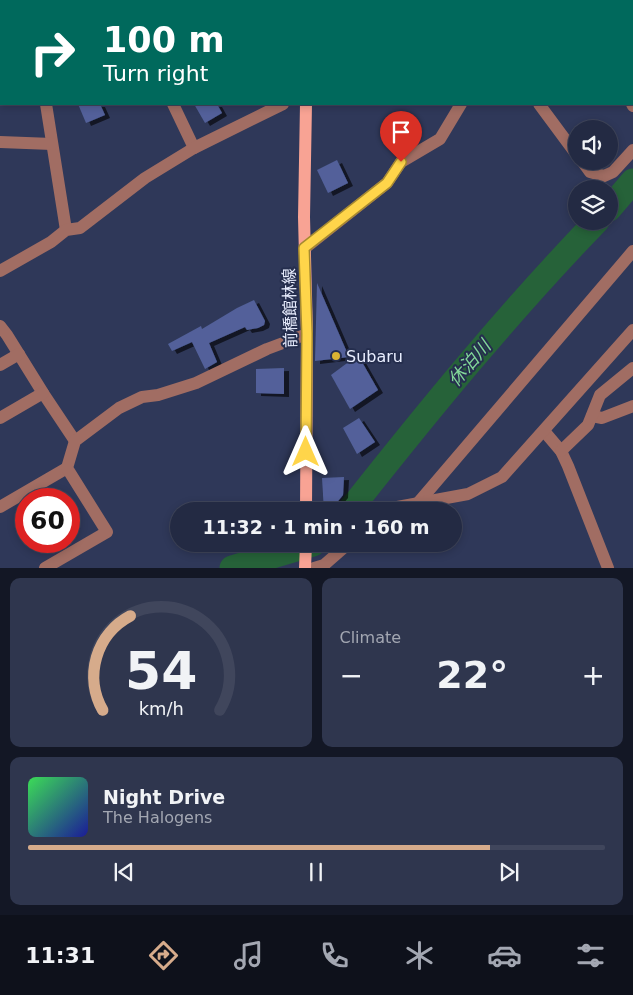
<!DOCTYPE html>
<html lang="en">
<head>
<meta charset="utf-8">
<style>
	:root { --surface:#232a43; --page:#2f364e; --text:#f1f3f6; --muted:#a3a7b2; --line:#40465c; --accent:#d6ab8b }
	body { margin:0; font-family:"DejaVu Sans","Noto Sans JP",sans-serif; background:var(--page); color:var(--text); height:100vh; display:flex; flex-direction:column; font-size:19px; white-space:nowrap }
	* { box-sizing:border-box; margin:0 }
	p { font-size:16px; color:var(--muted) }
	.icon { flex:none; width:28px; height:28px; fill:none; stroke:currentColor; stroke-width:2; stroke-linecap:round; stroke-linejoin:round }
	.map { position:relative; height:568px; overflow:hidden }
	.drawer { display:flex; flex-direction:column; gap:10px; padding:10px; background:#131725; flex:1 }
	.drawer>* { flex:none }
	.guide { position:absolute; left:0px; top:0px; width:634px; height:105px; box-shadow:0 2px 8px #0003,0 0 0 1px var(--line); background:#00695c; color:#fff; overflow:hidden }
	.tools { position:absolute; left:568px; top:120px; display:grid; gap:10px }
	.tools a { display:grid; place-items:center; width:50px; height:50px; border-radius:50%; background:var(--surface); box-shadow:0 2px 8px #0003,0 0 0 1px var(--line); font-size:25px }
	.speed { position:absolute; left:15px; top:488px; display:flex; gap:10px; font-size:25px; font-weight:700; text-align:center }
	.speed>* { display:grid; place-content:center; width:65px; height:65px; border-radius:50%; background:var(--surface); box-shadow:0 2px 8px #0003,0 0 0 1px var(--line); line-height:1 }
	.speed .limit { border:8px solid #d22; background:#fff; color:#111 }
	.pin { position:absolute; display:grid; place-items:center; width:42px; height:42px; color:#fff; margin:-51px -21px; border-radius:50% 50% 50% 0; rotate:-45deg; box-shadow:0 0 5px #0007 }
	.pin .icon { rotate:45deg }
	.me { position:absolute; width:55px; margin:-28px; rotate:0deg; stroke-linejoin:round; filter:drop-shadow(0 0 4px #0008) }
	.turn { display:flex; align-items:center; gap:18px; height:105px; padding:0 20px; font-size:22px }
	.turn .icon { width:65px; height:65px; stroke-width:2.5 }
	.turn b { display:block; font-size:35px; line-height:42px }
	.big { font-size:38px; font-weight:600; line-height:1.1 }
	.drawer .card { flex:1; display:flex; flex-direction:column; justify-content:center; gap:8px; min-width:0; padding:0 18px; border-radius:10px; background:var(--page) }
	.drawer .dial { align-items:center; gap:0 }
	.dial svg { height:130px; overflow:visible; fill:none; stroke:var(--line); stroke-width:7; stroke-linecap:round; text-anchor:middle }
	.dial text { fill:var(--text); stroke:none }
	.song { display:flex; align-items:center; gap:15px }
	.cover { width:60px; height:60px; border-radius:8px; background:linear-gradient(135deg,hsl(130 70% 55%),hsl(240 70% 35%)) }
	.played { height:5px; border-radius:2px; background:linear-gradient(90deg,var(--accent) 80%,var(--line) 80%) }
	.keys { display:flex; justify-content:space-around; direction:ltr }
	.heat { display:flex; justify-content:space-between; align-items:center; font-size:28px; direction:ltr }
	.drawer .tiles { flex:1; display:grid; gap:10px; grid-template-columns:1fr 1fr }
	.card:last-child { grid-column:span 2 }
	.trip { position:absolute; left:170px; top:502px; width:292px; height:50px; border-radius:25px; background:var(--surface); box-shadow:0 2px 8px #0003,0 0 0 1px var(--line); font-weight:600; line-height:50px; text-align:center }
	.tab-bar { display:flex; height:80px; justify-content:space-around; align-items:center; background:#0e111b; color:var(--muted) }
	.tab-bar .icon { width:35px; height:35px }
	.tab-bar .current { color:var(--accent) }
	.tab-bar b { font-size:22px; color:var(--text) }
	.map>svg:first-child { display:block }
	.lines { fill:none; stroke-linecap:round; stroke-linejoin:round }
	.river { stroke:#266239; stroke-width:25 }
	.building { fill:#52619a; filter:url(#shadow) }
	.minor { stroke:#a16d63; stroke-width:12 }
	.major { stroke:#f8a394; stroke-width:12 }
	.route-casing { stroke:#a68a30; stroke-width:12 }
	.route { stroke:#ffd54a; stroke-width:9 }
	.poi-dot { fill:#dab333; stroke:#252e4e; stroke-width:2 }
	.labels { text-anchor:middle; dominant-baseline:central; stroke-width:4; stroke-linejoin:round; paint-order:stroke }
	.street-label { font-size:16px; fill:#e8edfe; stroke:#252e4e }
	.poi-label { font-size:16px; fill:#e8edfe; stroke:#252e4e; text-anchor:start }
	.water-label { font-size:18px; font-style:italic; fill:#82d798; stroke:#252e4e }
</style>
</head>
<body>
<div class="map">
<svg width="633" height="568" viewBox="0 0 633 568">
	<defs>
		<filter id="shadow"><feDropShadow dx="5" dy="3" stdDeviation="0" flood-color="#0009"/></filter>
	</defs>
	<rect width="100%" height="100%" fill="#2f3859"/>
	<g class="lines">
		<g class="river">
			<path d="M 609,209 L 633,181"/>
			<path d="M 349,511 C 428,411 508,313 597,221"/>
			<path d="M 232,568 L 313,544"/>
		</g>
	</g>
	<g class="building">
		<path d="M 78,104 L 100,104 L 105,115 L 86,123 Z"/>
		<path d="M 194,104 L 217,104 L 222,113 L 205,123 Z"/>
		<path d="M 337,160 L 348,183 L 328,193 L 317,170 Z"/>
		<path d="M 317,283 L 349,357 L 315,361 Z"/>
		<path d="M 254,300 L 265,321 L 264,325 L 258,328 L 247,330 L 245,327 L 209,343 L 217,362 L 205,369 L 192,342 L 172,351 L 168,344 L 201,326 L 202,329 L 237,308 Z"/>
		<path d="M 358,355 L 378,390 L 350,409 L 331,375 Z"/>
		<path d="M 284,368 L 284,394 L 256,393 L 256,369 Z"/>
		<path d="M 359,418 L 375,442 L 357,454 L 343,428 Z"/>
		<path d="M 344,477 L 343,495 L 330,511 L 324,511 L 322,478 Z"/>
	</g>
	<g class="lines">
		<g class="minor">
			<path d="M 126,0 L 126,1"/>
			<path d="M 346,0 L 348,1"/>
			<path d="M 555,0 L 557,1"/>
			<path d="M 66,1 L 69,0"/>
			<path d="M 507,1 L 507,0"/>
			<path d="M 0,2 L 1,6"/>
			<path d="M 0,66 L 1,66"/>
			<path d="M 46,104 L 66,230"/>
			<path d="M 173,104 L 194,148"/>
			<path d="M 539,104 L 576,154"/>
			<path d="M 632,104 L 633,106"/>
			<path d="M 0,142 L 52,144"/>
			<path d="M 582,161 L 590,172 L 604,176 L 613,172 L 633,150"/>
			<path d="M 305,248 L 387,183 L 401,162 L 440,139 L 461,104"/>
			<path d="M 0,271 L 51,242 L 66,230 L 80,228 L 145,178 L 194,148 L 283,104"/>
			<path d="M 0,326 L 7,335 L 43,393 L 75,441"/>
			<path d="M 0,365 L 19,354"/>
			<path d="M 592,416 L 602,418 L 633,406"/>
			<path d="M 0,418 L 43,393"/>
			<path d="M 544,431 L 561,451 L 568,466 L 608,568"/>
			<path d="M 561,451 L 588,425 L 600,395 L 633,368"/>
			<path d="M 418,503 L 633,251"/>
			<path d="M 0,507 L 67,468"/>
			<path d="M 385,511 L 392,508 L 468,494 L 502,477 L 633,330"/>
			<path d="M 45,568 L 107,532 L 67,468 L 75,441 L 119,408 L 142,397 L 158,395 L 196,383 L 267,349 L 307,334"/>
			<path d="M 314,568 L 324,565 L 348,544"/>
		</g>
		<g class="major">
			<path d="M 315,1 L 315,0"/>
			<path d="M 306,511 L 307,334 L 304,217 L 306,104"/>
			<path d="M 305,568 L 306,544"/>
		</g>
	</g>
	<g class="lines">
		<g class="route-casing">
			<path id="route" d="M 306,452 L 307,334 L 304,248 L 387,183 L 401,162"/>
		</g>
		<use href="#route" class="route"/>
	</g>
	<circle class="poi-dot" cx="336" cy="356" r="5"/>
	<g class="labels">
		<g class="street-label">
			<text transform="translate(290 308) rotate(-91)">前橋館林線</text>
		</g>
		<g class="poi-label">
			<text x="346" y="356">Subaru</text>
		</g>
		<g class="water-label">
			<text transform="translate(469 363) rotate(-49)">休泊川</text>
		</g>
	</g>
</svg>
<div class="tools">
<a><svg class="icon" aria-label="sound" viewBox="0 0 24 24"><path d="M4 9h4l5-4v14l-5-4H4zM17 9q2 3 0 6"/></svg></a>
<a><svg class="icon" aria-label="layers" viewBox="0 0 24 24"><path d="M12 4l9 5-9 5-9-5zM3 14l9 5 9-5"/></svg></a>
</div>
<div class="speed"><div class="limit">60</div></div>
<div class="pin" style="left:401px;top:162px;background:#d93025"><svg class="icon" aria-label="arrive" viewBox="0 0 24 24"><path d="M6 21V4h12l-3 4 3 4H6"/></svg></div>
<svg class="me" style="left:306px;top:452px" viewBox="-20 -20 40 40"><path d="M0-17L14 15 0 8-14 15z" fill="#ffd54a" stroke="#fff" stroke-width="4"/></svg>
<div class="trip">11:32 · 1 min · 160 m</div>
<div class="guide">
<div class="turn"><svg class="icon" aria-label="right" viewBox="0 0 24 24"><path d="M7 20v-9h11M14 6l5 5-5 5"/></svg><div><b>100 m</b>Turn right</div></div>
</div>
</div>
<section class="drawer">
<div class="tiles">
<div class="card dial"><svg viewBox="0 0 100 80">
<path d="M14 69A42 42 0 1 1 86 69"/>
<path d="M14 69A42 42 0 0 1 31 11" stroke="#d6ab8b"/>
<text x="50" y="56" font-size="32" font-weight="700">54</text>
<text x="50" y="72" font-size="11">km/h</text>
</svg></div>
<div class="card"><p>Climate</p>
<div class="heat"><a>−</a><b class="big">22°</b><a>+</a></div>
</div>
<div class="card">
<div class="song"><i class="cover"></i><div><b>Night Drive</b><p>The Halogens</p></div></div>
<div class="played"></div>
<div class="keys"><svg class="icon" aria-label="previous" viewBox="0 0 24 24"><path d="M18 5L8 12l10 7zM5 5v14"/></svg><svg class="icon" aria-label="pause" viewBox="0 0 24 24"><path d="M8 5v14M16 5v14"/></svg><svg class="icon" aria-label="next" viewBox="0 0 24 24"><path d="M6 5l10 7-10 7zM19 5v14"/></svg></div>
</div>
</div>
</section>
<nav class="tab-bar">
<b>11:31</b>
<svg class="icon current" aria-label="directions" viewBox="0 0 24 24"><path d="M12 3l9 9-9 9-9-9zM9 14v-3h6M13 9l2 2-2 2"/></svg>
<svg class="icon" aria-label="music" viewBox="0 0 24 24"><path d="M9 18V5l10-2v13"/><circle cx="6" cy="18" r="3"/><circle cx="16" cy="16" r="3"/></svg>
<svg class="icon" aria-label="phone" viewBox="0 0 24 24"><path d="M5 4h4l2 5-3 2q2 4 5 5l2-3 5 2v4C11 20 4 13 5 4z"/></svg>
<svg class="icon" aria-label="climate" viewBox="0 0 24 24"><path d="M12 3v18M4 7l16 10M4 17L20 7"/></svg>
<svg class="icon" aria-label="car" viewBox="0 0 24 24"><path d="M5 17H2v-5l4-1 3-4h7l3 4 3 1v5h-3M9 17h6M6 11h13"/><circle cx="7" cy="17" r="2"/><circle cx="17" cy="17" r="2"/></svg>
<svg class="icon" aria-label="filters" viewBox="0 0 24 24"><path d="M4 7h16M4 17h16"/><circle cx="9" cy="7" r="2"/><circle cx="15" cy="17" r="2"/></svg>
</nav>
</body>
</html>
